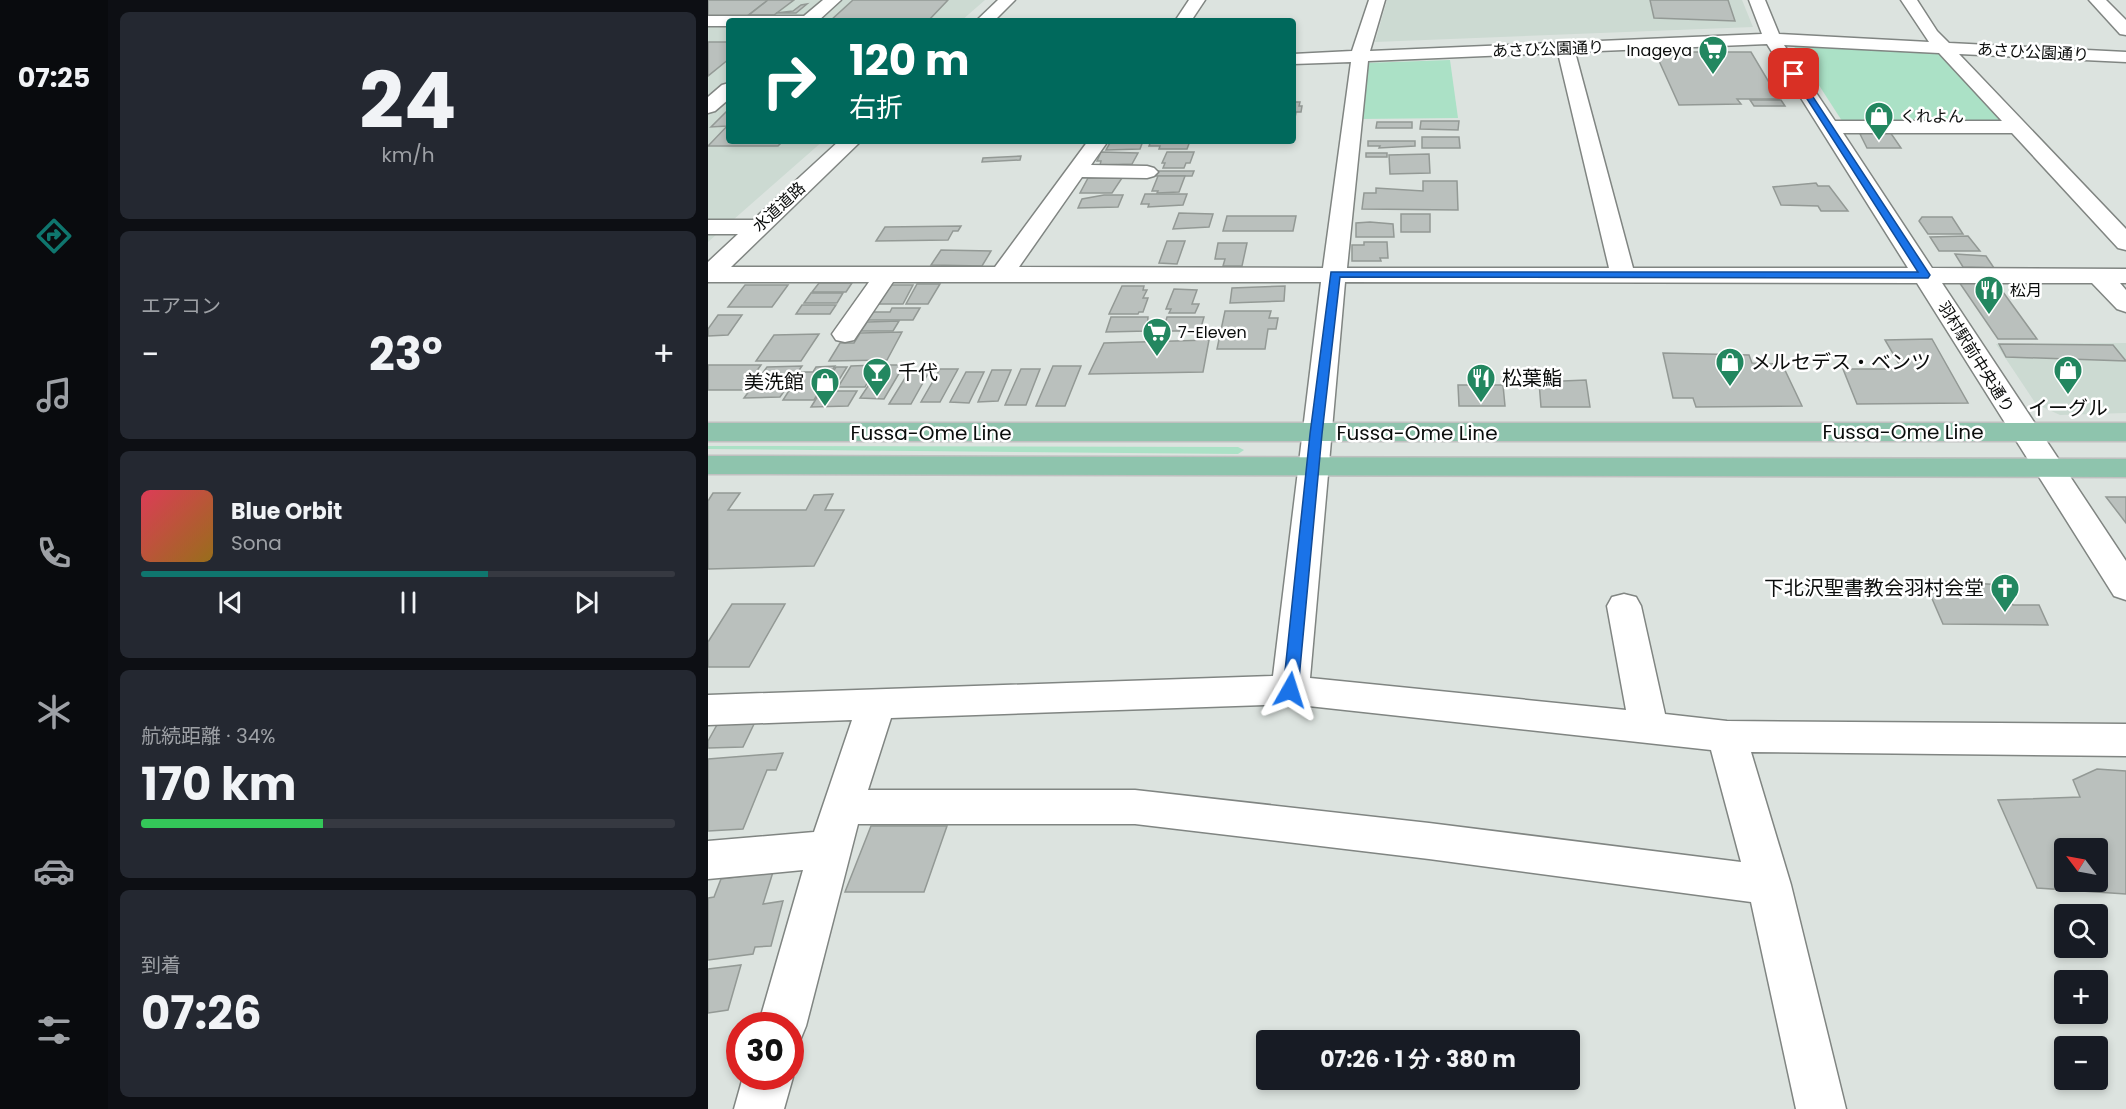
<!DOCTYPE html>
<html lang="ja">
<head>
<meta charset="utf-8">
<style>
	:root { --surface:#171b24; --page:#242831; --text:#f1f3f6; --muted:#9ea1a6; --line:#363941; --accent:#0f766e }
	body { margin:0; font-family:Poppins,"Noto Sans JP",sans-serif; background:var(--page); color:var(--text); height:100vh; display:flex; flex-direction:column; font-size:22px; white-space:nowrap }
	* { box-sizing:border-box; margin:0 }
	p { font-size:20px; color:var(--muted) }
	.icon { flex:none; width:33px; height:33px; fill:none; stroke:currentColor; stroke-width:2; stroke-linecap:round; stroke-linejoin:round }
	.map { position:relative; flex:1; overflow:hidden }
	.drawer { display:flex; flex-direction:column; gap:12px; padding:12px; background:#0d0f14; width:600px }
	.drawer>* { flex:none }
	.guide { position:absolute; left:18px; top:18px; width:570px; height:126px; border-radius:6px; box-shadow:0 3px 9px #0003; background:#00695c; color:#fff; overflow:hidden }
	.needle { width:39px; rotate:302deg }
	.controls { position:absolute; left:1346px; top:838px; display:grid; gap:12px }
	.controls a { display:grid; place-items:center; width:54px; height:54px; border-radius:6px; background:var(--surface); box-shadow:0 3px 9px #0003; font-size:30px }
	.speed { position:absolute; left:18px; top:1012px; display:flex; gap:12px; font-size:30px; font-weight:700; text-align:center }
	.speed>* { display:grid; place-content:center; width:78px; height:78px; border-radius:50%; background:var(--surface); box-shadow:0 3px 9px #0003; line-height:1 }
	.speed .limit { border:9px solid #d22; background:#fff; color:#111 }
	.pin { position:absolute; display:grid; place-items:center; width:51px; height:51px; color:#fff; margin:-26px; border-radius:12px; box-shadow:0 3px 9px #0006 }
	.me { position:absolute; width:66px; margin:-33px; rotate:6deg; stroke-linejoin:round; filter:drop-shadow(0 0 4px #0008) }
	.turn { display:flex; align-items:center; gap:21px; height:126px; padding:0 24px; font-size:27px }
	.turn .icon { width:78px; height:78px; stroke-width:2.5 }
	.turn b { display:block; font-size:42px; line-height:51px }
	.big { font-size:45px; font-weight:700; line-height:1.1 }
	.drawer .card { flex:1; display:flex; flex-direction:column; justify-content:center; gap:9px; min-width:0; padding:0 21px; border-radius:9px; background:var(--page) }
	.drawer .dial { align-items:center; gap:0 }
	.dial b { font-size:78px; line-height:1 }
	.song { display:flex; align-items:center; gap:18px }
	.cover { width:72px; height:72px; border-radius:9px; background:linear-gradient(135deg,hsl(350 70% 55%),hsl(40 70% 35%)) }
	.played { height:6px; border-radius:3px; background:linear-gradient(90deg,var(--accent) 65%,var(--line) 65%) }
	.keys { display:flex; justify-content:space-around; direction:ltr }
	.heat { display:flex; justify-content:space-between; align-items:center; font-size:33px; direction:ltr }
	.charge { height:9px; border-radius:4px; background:linear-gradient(90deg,#34c759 34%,var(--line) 0) }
	.trip { position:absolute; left:548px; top:1030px; width:324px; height:60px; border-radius:6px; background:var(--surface); box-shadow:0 3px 9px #0003; font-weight:700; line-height:60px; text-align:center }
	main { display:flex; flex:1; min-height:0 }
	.tab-bar { display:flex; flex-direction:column; width:108px; justify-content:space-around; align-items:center; background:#090b0e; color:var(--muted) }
	.tab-bar .icon { width:42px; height:42px }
	.tab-bar .selected { color:var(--accent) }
	.tab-bar b { font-size:27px; color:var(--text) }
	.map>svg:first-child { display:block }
	.built { fill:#ccdad2 }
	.green { fill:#abe1c6 }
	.building { fill:#bac0bd; stroke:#939995; stroke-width:1.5; fill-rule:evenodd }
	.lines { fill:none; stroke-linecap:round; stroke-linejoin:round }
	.minor-casing { stroke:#808582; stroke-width:3 }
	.major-casing { stroke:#c0c0c0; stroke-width:3 }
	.minor { fill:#fff; fill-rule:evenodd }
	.major { fill:#8ec4ad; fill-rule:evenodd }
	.route { fill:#1a73e8; stroke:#114b97; stroke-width:1.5 }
	.labels { text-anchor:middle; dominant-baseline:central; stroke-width:5; stroke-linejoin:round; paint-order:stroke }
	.far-street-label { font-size:16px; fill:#0b0d0c; stroke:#fff }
	.far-poi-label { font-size:16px; fill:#0b0d0c; stroke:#fff; text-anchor:start }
	.poi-label { font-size:20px; fill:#0b0d0c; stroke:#fff; text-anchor:start }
	.street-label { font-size:20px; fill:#0b0d0c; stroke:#fff }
</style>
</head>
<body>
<main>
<nav class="tab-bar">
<b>07:25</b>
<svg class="icon selected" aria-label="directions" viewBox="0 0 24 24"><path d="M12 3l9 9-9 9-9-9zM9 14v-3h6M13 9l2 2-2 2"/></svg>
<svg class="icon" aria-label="music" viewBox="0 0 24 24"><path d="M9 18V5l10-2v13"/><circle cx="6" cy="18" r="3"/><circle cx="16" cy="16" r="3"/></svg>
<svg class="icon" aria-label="phone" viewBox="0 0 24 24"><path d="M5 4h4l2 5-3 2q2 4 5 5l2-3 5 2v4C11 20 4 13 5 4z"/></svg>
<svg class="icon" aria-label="climate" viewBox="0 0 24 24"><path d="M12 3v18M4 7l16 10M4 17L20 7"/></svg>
<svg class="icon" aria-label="car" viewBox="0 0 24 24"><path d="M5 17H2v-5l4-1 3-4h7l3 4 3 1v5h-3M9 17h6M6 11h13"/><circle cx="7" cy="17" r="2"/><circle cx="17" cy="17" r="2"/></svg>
<svg class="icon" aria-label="filters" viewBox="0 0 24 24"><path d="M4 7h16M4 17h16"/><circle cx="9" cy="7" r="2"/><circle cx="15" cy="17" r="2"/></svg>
</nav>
<section class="drawer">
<div class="card dial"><b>24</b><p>km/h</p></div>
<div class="card"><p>エアコン</p>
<div class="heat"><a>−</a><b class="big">23°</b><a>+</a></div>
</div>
<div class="card">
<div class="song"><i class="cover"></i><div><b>Blue Orbit</b><p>Sona</p></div></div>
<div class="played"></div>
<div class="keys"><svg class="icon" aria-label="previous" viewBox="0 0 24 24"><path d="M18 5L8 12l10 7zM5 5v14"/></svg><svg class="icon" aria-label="pause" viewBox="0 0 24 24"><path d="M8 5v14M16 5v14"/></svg><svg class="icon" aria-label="next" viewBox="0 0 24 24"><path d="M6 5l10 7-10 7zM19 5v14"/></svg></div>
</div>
<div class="card"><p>航続距離 · 34%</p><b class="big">170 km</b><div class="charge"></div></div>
<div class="card"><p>到着</p><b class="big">07:26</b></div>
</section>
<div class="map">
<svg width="1418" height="1109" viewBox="0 0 1418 1109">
	<rect width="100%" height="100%" fill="#dce3df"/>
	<g class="built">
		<path d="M 0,0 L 277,0 L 253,21 L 21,21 L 21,141 L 115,141 L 0,242 Z"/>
		<path d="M 679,0 L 1034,0 L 1045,27 L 667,42 Z"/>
		<path d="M 1418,343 L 1418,413 L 1352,415 L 1328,404 L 1288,344 Z"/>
	</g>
	<g class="green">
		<path d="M 1085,45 L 1238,51 L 1298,125 L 1136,124 Z"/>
		<path d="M 742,60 L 750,118 L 651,119 L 657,63 Z"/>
		<path d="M 0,446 L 530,447 L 536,450 L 530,454 L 0,449 Z"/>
	</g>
	<g class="building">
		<path d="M 0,0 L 60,0 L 39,16 L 0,16 Z"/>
		<path d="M 60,0 L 86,0 L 66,15 L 41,15 Z"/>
		<path d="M 145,0 L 240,0 L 220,21 L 122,21 Z"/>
		<path d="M 942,0 L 1020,0 L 1027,21 L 946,18 Z"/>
		<path d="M 99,4 L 88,13 L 68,13 L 85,11 L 93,5 Z"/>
		<path d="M 0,42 L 21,42 L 21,59 L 0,76 Z"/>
		<path d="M 947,52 L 1043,52 L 1071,99 L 1029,99 L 1033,104 L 971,105 Z"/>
		<path d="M 1042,100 L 1073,100 L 1077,106 L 1046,106 Z"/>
		<path d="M 585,102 L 592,102 L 591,106 L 594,106 L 593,112 L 588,112 L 587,118 Z"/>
		<path d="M 21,109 L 21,124 L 19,126 L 3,127 Z"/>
		<path d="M 713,121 L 751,121 L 750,130 L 712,129 Z"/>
		<path d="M 669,122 L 704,122 L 704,128 L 668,128 Z"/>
		<path d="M 21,124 L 21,141 L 75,141 L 70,146 L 0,146 Z"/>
		<path d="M 1161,131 L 1182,132 L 1193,148 L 1159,148 L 1152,134 Z"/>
		<path d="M 714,137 L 751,137 L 752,148 L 714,148 Z"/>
		<path d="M 403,141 L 435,141 L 432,149 L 398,150 Z"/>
		<path d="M 443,141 L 482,141 L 479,149 L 451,149 L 452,146 L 441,146 Z"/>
		<path d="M 660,141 L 707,141 L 707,146 L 671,148 L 672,146 L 660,146 Z"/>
		<path d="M 393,152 L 430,153 L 424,164 L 392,165 L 393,161 L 389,161 Z"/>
		<path d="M 459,152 L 486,152 L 482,163 L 478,163 L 476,168 L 455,168 L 457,163 L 454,163 Z"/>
		<rect x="658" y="153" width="21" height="4"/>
		<path d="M 721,154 L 722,173 L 682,174 L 681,155 Z"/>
		<path d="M 313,156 L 312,160 L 274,162 L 275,158 Z"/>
		<path d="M 450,171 L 486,171 L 484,176 L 448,176 Z"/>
		<path d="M 450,176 L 477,176 L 471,192 L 449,193 L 450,191 L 444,191 Z"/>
		<path d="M 380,178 L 414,178 L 404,193 L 372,193 Z"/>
		<path d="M 715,181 L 749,181 L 750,210 L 654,209 L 656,193 L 668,193 L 668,188 L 715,191 Z"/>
		<path d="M 1108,183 L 1110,186 L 1121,186 L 1140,211 L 1113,211 L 1110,206 L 1073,205 L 1065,187 Z"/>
		<path d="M 437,194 L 479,194 L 475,205 L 440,207 L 441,204 L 433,204 Z"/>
		<path d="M 396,195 L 415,195 L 410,207 L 370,208 L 374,199 Z"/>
		<path d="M 471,213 L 505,214 L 501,227 L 465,229 Z"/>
		<rect x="693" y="214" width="29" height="18"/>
		<path d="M 519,216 L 588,216 L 585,231 L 515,231 Z"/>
		<path d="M 1214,217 L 1244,217 L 1255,234 L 1220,234 L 1211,221 Z"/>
		<path d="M 662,222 L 685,224 L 686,237 L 648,237 L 648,223 Z"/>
		<path d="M 253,226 L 250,231 L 245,231 L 240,240 L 168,241 L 177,227 Z"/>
		<path d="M 1260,236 L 1272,251 L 1231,251 L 1222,237 Z"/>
		<path d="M 459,241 L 477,241 L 469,264 L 451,263 Z"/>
		<path d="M 656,242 L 679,242 L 680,258 L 672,258 L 673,261 L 644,261 L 644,245 L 656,245 Z"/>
		<path d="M 510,243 L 539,243 L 534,266 L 515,266 L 517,259 L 507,259 Z"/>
		<path d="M 233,250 L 283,251 L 274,266 L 223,265 Z"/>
		<path d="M 1247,254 L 1278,256 L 1286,268 L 1255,267 Z"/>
		<path d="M 1287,281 L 1329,339 L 1290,339 L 1251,282 Z"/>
		<path d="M 111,283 L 144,283 L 138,292 L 104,292 Z"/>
		<path d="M 209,284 L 232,284 L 220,304 L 198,304 Z"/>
		<path d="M 37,285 L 80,285 L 64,307 L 20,307 Z"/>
		<path d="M 182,285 L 205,285 L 195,304 L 171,304 Z"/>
		<path d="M 414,286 L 436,286 L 435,290 L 439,290 L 435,298 L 440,298 L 435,312 L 431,312 L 430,314 L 401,314 Z"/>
		<path d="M 577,286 L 576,301 L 522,303 L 524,288 Z"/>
		<path d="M 466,289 L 489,290 L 484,304 L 491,304 L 487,313 L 461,313 L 463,309 L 458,309 Z"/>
		<path d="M 103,293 L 135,293 L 129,303 L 96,303 Z"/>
		<path d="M 94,305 L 128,305 L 122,314 L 88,314 Z"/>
		<path d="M 184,308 L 212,308 L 205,320 L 159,320 L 164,312 L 182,312 Z"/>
		<path d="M 517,311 L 563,311 L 561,318 L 570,318 L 568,329 L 560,329 L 557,349 L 509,349 Z"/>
		<path d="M 10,315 L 34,315 L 20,335 L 0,336 L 0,329 Z"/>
		<path d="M 403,317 L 440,317 L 439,331 L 398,332 Z"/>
		<path d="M 459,317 L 496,317 L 492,331 L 455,331 Z"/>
		<path d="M 191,321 L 185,331 L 153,331 L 159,322 Z"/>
		<path d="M 194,332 L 179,360 L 121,361 L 132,343 L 146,343 L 152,333 Z"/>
		<path d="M 111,334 L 93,361 L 48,361 L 66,335 Z"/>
		<path d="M 1224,339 L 1260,403 L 1149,404 L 1135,369 L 1194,369 L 1177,340 Z"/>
		<path d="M 501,340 L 495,372 L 381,374 L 396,343 Z"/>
		<path d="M 1291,344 L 1405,345 L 1418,361 L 1298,357 Z"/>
		<path d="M 955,353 L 1041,355 L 1044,363 L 1074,364 L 1094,406 L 988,407 L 985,398 L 965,398 Z"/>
		<path d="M 0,365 L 53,365 L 35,390 L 0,390 Z"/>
		<path d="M 169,365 L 157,387 L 130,387 L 143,366 Z"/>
		<path d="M 174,365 L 196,365 L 176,399 L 152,398 Z"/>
		<path d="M 94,366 L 72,397 L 36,398 L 59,367 Z"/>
		<path d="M 127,366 L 106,400 L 75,400 L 93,372 L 105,372 L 108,367 Z"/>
		<path d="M 345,366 L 373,366 L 357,406 L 328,406 Z"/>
		<path d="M 128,367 L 139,367 L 124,391 L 149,391 L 140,406 L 103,407 Z"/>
		<path d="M 232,369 L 250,369 L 232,402 L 213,402 Z"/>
		<path d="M 313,369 L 332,369 L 318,405 L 297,405 Z"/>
		<path d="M 202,370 L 222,370 L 203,404 L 181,404 Z"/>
		<path d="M 284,370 L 303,370 L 290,401 L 270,402 Z"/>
		<path d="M 258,372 L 276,372 L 261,403 L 242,402 Z"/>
		<path d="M 878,380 L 882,407 L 833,407 L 831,382 Z"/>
		<path d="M 750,385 L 795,385 L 797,406 L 751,406 Z"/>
		<path d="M 5,493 L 32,493 L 20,510 L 98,510 L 106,495 L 125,494 L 117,510 L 136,510 L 106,566 L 0,569 L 0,501 Z"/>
		<path d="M 1398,497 L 1418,497 L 1418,523 Z"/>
		<path d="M 1216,580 L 1295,585 L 1305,605 L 1331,605 L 1340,625 L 1235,624 Z"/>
		<path d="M 24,604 L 77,604 L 41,667 L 0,667 L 0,642 Z"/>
		<path d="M 47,722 L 35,747 L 0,748 L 0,741 L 10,723 Z"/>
		<path d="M 75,753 L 68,770 L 59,770 L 35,829 L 0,831 L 0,759 Z"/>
		<path d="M 1389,769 L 1418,771 L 1418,894 L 1329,888 L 1290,800 L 1372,797 L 1365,780 ZM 1356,849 L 1389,849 L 1389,882 L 1356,882 Z"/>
		<path d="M 163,826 L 239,826 L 216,892 L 137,892 Z"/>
		<path d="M 65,872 L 55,904 L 75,901 L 63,946 L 47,947 L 45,954 L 0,960 L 0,898 L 6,897 L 13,879 Z"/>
		<path d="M 33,965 L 20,1010 L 0,1013 L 0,969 Z"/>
	</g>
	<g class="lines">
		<g class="minor-casing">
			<g id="minor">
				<path d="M 115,0 L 133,0 L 110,21 L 21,21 L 21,26 L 0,26 L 0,16 L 96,16 Z"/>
				<path d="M 290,0 L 307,0 L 286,21 L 268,21 Z"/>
				<path d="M 481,0 L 497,0 L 483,21 L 467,21 Z"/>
				<path d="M 661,0 L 677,0 L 662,51 L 1054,34 L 1041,0 L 1057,0 L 1071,34 L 1221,42 L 1193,0 L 1209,0 L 1229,31 L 1241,43 L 1418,52 L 1418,62 L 1251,54 L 1418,229 L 1418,250 L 1410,248 L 1304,133 L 1135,133 L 1224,268 L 1418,269 L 1418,283 L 1412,283 L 1418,290 L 1418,312 L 1409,309 L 1384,283 L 1234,283 L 1418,561 L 1418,600 L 1406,596 L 1209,283 L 637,282 L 602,678 L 918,710 L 899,606 L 904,597 L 916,594 L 928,597 L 933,606 L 957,714 L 1019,721 L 1418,724 L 1418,756 L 1043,752 L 1083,885 L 1138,1109 L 1088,1109 L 1043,902 L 721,859 L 427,824 L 150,824 L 98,1026 L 91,1043 L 82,1046 L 82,1026 L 50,1026 L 95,870 L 0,879 L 0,841 L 106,832 L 144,720 L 0,725 L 0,695 L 565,676 L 613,282 L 185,282 L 146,340 L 137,342 L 128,340 L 124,334 L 161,282 L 0,282 L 0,262 L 30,234 L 0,234 L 0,220 L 45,220 L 131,141 L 153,141 L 23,267 L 287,267 L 380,141 L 400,141 L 383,165 L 439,166 L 446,168 L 450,172 L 446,176 L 439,178 L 374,177 L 311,267 L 615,268 L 643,62 L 585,64 L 585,54 L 644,51 ZM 1059,44 L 1200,268 L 925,268 L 867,52 ZM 1076,45 L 1231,53 L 1294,121 L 1127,121 ZM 850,53 L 901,268 L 639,268 L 660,61 ZM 582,704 L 1003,750 L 1033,862 L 721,823 L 427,790 L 160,790 L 183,718 Z"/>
				<path d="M 1381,0 L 1398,0 L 1418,20 L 1418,35 L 1412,34 Z"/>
				<path d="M 21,83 L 21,99 L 7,111 L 0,113 L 0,97 L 14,85 Z"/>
				<path d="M 82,1072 L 85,1077 L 76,1109 L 26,1109 L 35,1077 L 82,1077 Z"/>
			</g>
		</g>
		<g class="major-casing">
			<g id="major">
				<rect x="0" y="423" width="1418" height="18"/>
				<path d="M 0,456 L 1418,459 L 1418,477 L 0,474 Z"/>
			</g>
		</g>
		<use href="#minor" class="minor"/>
		<use href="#major" class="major"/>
	</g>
	<path class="route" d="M 1086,72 L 1090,74 L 1222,275 L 1220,278 L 632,277 L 614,434 L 590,690 L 588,695 L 577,695 L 575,690 L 602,434 L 623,272 L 1210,272 L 1083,74 Z"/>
	<defs>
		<g id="supermarket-pin" transform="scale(1.5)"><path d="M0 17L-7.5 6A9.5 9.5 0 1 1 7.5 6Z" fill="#238760" stroke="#fff"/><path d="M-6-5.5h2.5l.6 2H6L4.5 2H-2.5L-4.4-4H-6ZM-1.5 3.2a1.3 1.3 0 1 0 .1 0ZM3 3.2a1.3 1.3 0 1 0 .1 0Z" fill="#fff"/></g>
		<g id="shop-pin" transform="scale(1.5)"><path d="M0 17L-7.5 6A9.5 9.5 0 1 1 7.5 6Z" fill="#238760" stroke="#fff"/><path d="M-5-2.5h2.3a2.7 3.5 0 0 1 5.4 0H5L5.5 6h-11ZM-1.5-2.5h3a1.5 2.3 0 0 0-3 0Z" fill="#fff"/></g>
		<g id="restaurant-pin" transform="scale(1.5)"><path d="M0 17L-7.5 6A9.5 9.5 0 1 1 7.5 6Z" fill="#238760" stroke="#fff"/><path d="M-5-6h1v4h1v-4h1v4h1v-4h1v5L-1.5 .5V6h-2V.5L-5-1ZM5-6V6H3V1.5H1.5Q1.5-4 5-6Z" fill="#fff"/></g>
		<g id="bar-pin" transform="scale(1.5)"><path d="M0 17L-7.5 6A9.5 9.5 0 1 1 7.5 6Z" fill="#238760" stroke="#fff"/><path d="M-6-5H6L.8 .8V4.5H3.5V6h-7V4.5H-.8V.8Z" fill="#fff"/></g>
		<g id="church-pin" transform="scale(1.5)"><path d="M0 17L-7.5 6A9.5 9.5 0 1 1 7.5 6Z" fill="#238760" stroke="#fff"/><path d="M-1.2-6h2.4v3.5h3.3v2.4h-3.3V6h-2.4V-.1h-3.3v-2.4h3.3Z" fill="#fff"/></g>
	</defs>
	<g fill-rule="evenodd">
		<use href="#supermarket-pin" x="1005" y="50"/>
		<use href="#shop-pin" x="1171" y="116"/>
		<use href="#restaurant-pin" x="1281" y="290"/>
		<use href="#supermarket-pin" x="449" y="332"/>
		<use href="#shop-pin" x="1022" y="362"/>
		<use href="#shop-pin" x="1360" y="370"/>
		<use href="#bar-pin" x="169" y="372"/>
		<use href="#restaurant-pin" x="773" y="378"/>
		<use href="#shop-pin" x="117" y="382"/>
		<use href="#church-pin" x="1297" y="588"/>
	</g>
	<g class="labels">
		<g class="far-street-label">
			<text transform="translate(840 49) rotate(-2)">あさひ公園通り</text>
			<text transform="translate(1325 52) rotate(3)">あさひ公園通り</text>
			<text transform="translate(71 207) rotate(-43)">水道道路</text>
			<text transform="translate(1268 357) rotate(58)">羽村駅前中央通り</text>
		</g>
		<g class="far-poi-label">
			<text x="984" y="50" text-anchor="end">Inageya</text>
			<text x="1192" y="116">くれよん</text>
			<text x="1302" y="290">松月</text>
			<text x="470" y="332">7-Eleven</text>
		</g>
		<g class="poi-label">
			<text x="1043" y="362">メルセデス・ベンツ</text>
			<text x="190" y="372">千代</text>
			<text x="794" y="378">松葉鮨</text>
			<text x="96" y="382" text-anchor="end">美洗館</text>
			<text x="1360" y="408" text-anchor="middle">イーグル</text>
			<text x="1276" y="588" text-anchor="end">下北沢聖書教会羽村会堂</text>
		</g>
		<g class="street-label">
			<text x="1195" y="432">Fussa-Ome Line</text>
			<text x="223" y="433">Fussa-Ome Line</text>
			<text x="709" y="433">Fussa-Ome Line</text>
		</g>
	</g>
</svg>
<div class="controls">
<a><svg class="needle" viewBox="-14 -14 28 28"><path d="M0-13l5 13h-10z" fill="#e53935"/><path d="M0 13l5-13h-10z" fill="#9ea1a6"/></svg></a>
<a><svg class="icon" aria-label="search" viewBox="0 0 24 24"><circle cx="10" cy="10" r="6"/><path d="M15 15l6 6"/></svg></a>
<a>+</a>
<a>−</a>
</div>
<div class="speed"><div class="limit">30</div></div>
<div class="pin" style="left:1086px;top:74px;background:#d93025"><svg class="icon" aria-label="arrive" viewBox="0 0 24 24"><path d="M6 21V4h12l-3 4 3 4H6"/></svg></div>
<svg class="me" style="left:582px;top:690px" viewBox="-20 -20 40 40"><path d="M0-17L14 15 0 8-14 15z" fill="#1a73e8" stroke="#fff" stroke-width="4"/></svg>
<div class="trip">07:26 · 1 分 · 380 m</div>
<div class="guide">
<div class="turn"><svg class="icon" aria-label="right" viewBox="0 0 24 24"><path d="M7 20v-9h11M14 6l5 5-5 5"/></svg><div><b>120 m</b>右折</div></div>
</div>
</div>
</main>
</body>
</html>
